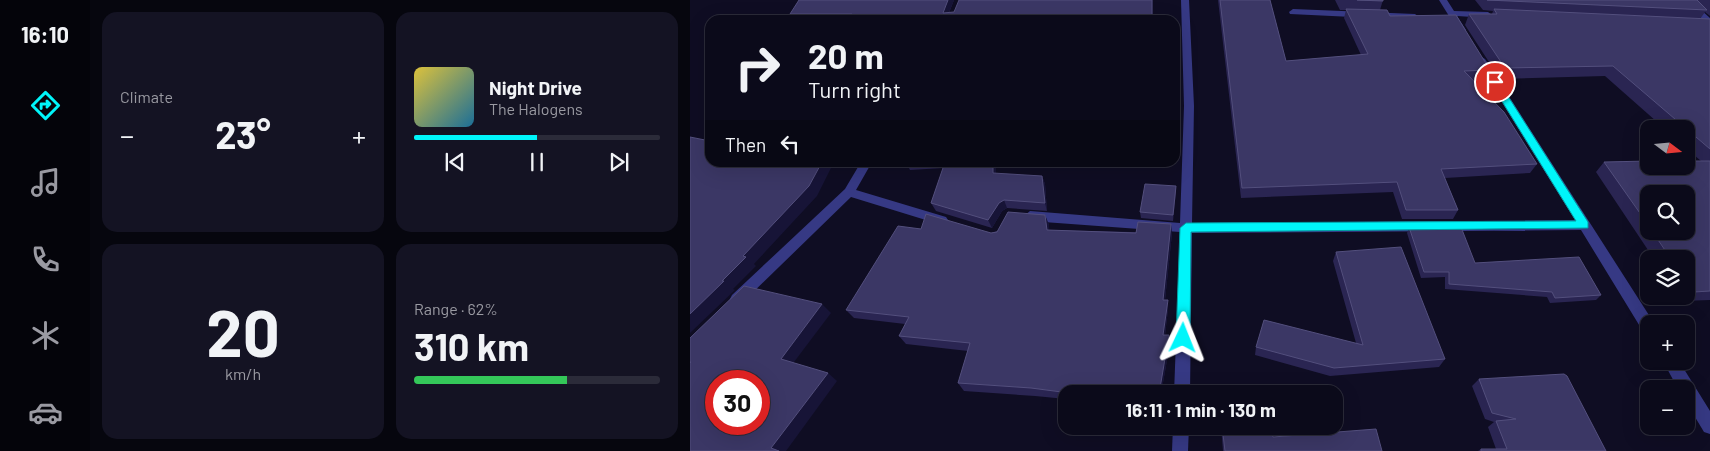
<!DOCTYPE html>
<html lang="en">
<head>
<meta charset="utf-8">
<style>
	:root { --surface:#0b0a1a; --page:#141323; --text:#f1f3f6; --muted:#9a9aa2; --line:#2b2b39; --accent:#00f5fa }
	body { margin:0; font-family:Barlow,sans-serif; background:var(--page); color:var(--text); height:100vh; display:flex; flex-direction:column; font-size:19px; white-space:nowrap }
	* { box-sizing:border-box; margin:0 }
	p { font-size:16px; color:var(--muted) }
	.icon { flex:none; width:28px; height:28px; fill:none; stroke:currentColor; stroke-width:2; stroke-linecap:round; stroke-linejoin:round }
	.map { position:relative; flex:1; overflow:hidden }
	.sheet { display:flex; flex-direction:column; gap:12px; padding:12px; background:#06060e; width:600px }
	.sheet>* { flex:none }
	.hud { position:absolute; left:15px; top:15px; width:475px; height:152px; border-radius:15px; box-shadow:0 5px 20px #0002,0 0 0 1px var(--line); background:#0b0a1a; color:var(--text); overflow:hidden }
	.needle { width:32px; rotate:106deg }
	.buttons { position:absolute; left:950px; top:120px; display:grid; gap:10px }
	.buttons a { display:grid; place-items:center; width:55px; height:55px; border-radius:10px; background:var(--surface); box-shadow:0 5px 20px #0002,0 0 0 1px var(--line); font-size:25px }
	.speed { position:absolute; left:15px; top:370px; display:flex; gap:10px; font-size:25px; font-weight:700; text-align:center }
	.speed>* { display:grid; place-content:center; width:65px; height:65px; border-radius:50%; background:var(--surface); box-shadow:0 5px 20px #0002,0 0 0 1px var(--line); line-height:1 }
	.speed .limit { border:8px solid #d22; background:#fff; color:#111 }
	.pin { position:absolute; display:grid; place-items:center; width:42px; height:42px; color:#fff; margin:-21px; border:2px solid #fff; border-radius:50%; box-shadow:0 1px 5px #0007 }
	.me { position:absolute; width:55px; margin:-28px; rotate:2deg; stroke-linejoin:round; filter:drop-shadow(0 0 4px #0008) }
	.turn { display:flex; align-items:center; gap:18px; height:105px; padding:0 20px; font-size:22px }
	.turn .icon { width:65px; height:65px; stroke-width:2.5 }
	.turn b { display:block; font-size:35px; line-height:42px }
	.then { display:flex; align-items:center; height:48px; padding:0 20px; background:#0003; gap:10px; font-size:19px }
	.big { font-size:38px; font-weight:700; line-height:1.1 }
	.sheet .widget { flex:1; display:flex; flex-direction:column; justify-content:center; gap:8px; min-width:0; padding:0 18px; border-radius:15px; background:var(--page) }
	.sheet .dial { align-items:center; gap:0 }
	.dial b { font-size:65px; line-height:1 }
	.song { display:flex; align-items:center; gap:15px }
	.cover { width:60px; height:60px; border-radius:8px; background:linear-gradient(135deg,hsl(50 70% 55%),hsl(200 70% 35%)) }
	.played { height:5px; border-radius:2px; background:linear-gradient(90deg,var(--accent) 50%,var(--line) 50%) }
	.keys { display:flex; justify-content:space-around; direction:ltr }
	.heat { display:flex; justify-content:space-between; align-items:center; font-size:28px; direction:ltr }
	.charge { height:8px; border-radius:4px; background:linear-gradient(90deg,#34c759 62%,var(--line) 0) }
	.sheet .tiles { flex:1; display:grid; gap:12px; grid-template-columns:repeat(2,1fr) }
	.trip { position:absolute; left:368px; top:385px; width:285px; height:50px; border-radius:15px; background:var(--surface); box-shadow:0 5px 20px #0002,0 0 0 1px var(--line); font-weight:700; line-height:50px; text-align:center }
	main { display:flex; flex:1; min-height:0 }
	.tab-bar { display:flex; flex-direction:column; width:90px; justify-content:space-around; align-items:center; background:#04040a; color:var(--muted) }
	.tab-bar .icon { width:35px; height:35px }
	.tab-bar .current { color:var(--accent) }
	.tab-bar b { font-size:22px; color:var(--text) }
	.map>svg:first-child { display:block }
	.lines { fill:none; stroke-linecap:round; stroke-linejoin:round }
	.street { fill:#363984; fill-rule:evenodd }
	.wall { fill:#2a2552; fill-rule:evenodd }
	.shaded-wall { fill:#171437 }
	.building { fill:#3b3765; stroke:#534f7d; fill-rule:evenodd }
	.route { fill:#00f5fa; stroke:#009fa2 }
</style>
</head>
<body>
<main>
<nav class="tab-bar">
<b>16:10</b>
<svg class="icon current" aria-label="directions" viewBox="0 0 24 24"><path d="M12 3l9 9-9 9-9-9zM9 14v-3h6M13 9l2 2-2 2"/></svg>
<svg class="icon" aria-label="music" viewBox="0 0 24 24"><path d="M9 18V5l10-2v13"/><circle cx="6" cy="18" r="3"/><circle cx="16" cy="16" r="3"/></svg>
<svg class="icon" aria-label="phone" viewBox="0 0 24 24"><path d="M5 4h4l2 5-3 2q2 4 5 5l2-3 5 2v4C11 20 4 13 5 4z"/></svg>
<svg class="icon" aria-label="climate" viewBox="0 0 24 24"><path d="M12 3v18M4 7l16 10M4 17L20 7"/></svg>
<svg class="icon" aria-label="car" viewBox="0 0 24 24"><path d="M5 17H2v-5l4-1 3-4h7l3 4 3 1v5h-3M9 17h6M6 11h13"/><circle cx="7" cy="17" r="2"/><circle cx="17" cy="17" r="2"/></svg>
</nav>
<section class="sheet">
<div class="tiles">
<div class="widget"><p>Climate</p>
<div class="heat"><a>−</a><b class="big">23°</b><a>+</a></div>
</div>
<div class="widget">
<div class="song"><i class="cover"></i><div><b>Night Drive</b><p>The Halogens</p></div></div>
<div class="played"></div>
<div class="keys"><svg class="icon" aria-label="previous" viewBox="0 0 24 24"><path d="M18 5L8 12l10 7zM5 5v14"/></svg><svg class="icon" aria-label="pause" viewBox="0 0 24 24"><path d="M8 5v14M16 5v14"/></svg><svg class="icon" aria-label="next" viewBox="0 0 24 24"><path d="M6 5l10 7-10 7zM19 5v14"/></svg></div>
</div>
<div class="widget dial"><b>20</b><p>km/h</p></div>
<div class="widget"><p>Range · 62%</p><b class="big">310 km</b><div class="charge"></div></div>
</div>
</section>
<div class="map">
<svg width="1020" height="451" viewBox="0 0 1020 451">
	<rect width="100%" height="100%" fill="#0f0d23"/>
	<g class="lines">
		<g class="street">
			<path d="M 491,0 L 499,0 L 504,106 L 502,223 L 885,220 L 785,59 L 790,56 L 795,59 L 964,323 L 959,324 L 959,334 L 954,333 L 891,230 L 502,233 L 500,394 L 484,394 L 490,232 L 340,221 L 334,216 L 340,211 L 490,223 L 494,106 Z"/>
			<path d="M 749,0 L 757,0 L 764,11 L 798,12 L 802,15 L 798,18 L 767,16 L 776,30 L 769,32 Z"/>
			<path d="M 991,0 L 1000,0 L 1020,18 L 1020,26 Z"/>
			<path d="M 603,9 L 725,14 L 729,17 L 725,20 L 600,14 L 599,12 Z"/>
			<path d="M 171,162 L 182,162 L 166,190 L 256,217 L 258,220 L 256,223 L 252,225 L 161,197 L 52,303 L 47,305 L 42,303 L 40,299 L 42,295 L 155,189 Z"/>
			<path d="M 973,361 L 989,361 L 1020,411 L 1020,434 L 1014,432 L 996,402 L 996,389 L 988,389 Z"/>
			<path d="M 483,426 L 499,426 L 498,451 L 482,451 Z"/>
		</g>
	</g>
	<g class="wall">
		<path d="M 264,0 L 259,13 L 463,20 L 104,20 L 100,14 Z"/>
		<path d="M 528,0 L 580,0 L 596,61 L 671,55 L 654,18 L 656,10 L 650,10 L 645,0 L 693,0 L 690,10 L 700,16 L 800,70 L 796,79 L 783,80 L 847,164 L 840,173 L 755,178 L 768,210 L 763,219 L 712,219 L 703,192 L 551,198 Z"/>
		<path d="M 785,0 L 1020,0 L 1020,16 L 1015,12 L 1010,19 L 1020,19 L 1020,300 L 992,301 L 989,296 L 996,296 L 996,259 L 964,259 L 906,172 L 914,162 L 1011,161 L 996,148 L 996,129 L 975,129 L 915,76 L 810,79 L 775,25 L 779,14 L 802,14 L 803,11 L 793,10 ZM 959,194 L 996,231 L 959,231 Z"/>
		<path d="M 216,162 L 306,162 L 306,174 L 352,176 L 355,184 L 357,211 L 317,208 L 312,211 L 302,228 L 246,211 L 241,203 L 253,168 L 220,170 Z"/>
		<path d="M 486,186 L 486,191 L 483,221 L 451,218 L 450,212 Z"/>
		<path d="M 355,215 L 359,225 L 359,230 L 482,233 L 475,300 L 478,309 L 475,335 L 480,343 L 471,394 L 376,394 L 376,399 L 345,396 L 274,391 L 268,383 L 278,351 L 216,344 L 209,336 L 215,324 L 164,318 L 156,310 L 231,229 L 301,233 Z"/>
		<path d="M 719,227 L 785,263 L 911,295 L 906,300 L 860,303 L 857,297 L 755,289 L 755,277 L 731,278 L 717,233 Z"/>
		<path d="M 646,252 L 755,359 L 749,367 L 640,376 L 565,355 L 566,347 L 666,343 L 643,261 Z"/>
		<path d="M 789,379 L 916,451 L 788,451 L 791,449 L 806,449 L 798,427 L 804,422 L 795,419 L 782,386 Z"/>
		<path d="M 531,426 L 581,426 L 583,437 L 692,451 L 533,451 Z"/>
	</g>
	<g class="shaded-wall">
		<path d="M 258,0 L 264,0 L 256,20 L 253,13 Z"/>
		<rect x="462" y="0" width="1" height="20"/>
		<path d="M 132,162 L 144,162 L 127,196 L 64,264 L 66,266 L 43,289 L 45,290 L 0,333 L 0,314 L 53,256 Z"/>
		<path d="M 303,162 L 306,162 L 306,182 L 303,173 Z"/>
		<path d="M 352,176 L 355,184 L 357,211 L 355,203 Z"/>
		<path d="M 486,186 L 486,191 L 483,221 L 483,215 Z"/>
		<path d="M 314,200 L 317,208 L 312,211 L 302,228 L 298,220 L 309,203 Z"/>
		<path d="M 355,215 L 359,225 L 360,239 L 357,230 Z"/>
		<path d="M 481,224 L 482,233 L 474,309 L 473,300 Z"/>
		<path d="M 478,300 L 478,309 L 474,343 L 473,335 Z"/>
		<path d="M 132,304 L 141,313 L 101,366 L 91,359 Z"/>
		<path d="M 479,335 L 480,343 L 471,394 L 469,394 Z"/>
		<path d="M 138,373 L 147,381 L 96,451 L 86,451 L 81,448 Z"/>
	</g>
	<g class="building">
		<path d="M 109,0 L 258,0 L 253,13 L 264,12 L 269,0 L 462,0 L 462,20 L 157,20 L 162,14 L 100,14 Z"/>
		<path d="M 530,0 L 580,0 L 596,61 L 678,54 L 656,9 L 697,10 L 700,16 L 766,15 L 800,70 L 774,71 L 814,112 L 847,164 L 751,169 L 768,210 L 716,210 L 707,182 L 552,188 Z"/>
		<path d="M 667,0 L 693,0 L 693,1 Z"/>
		<path d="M 797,0 L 1007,0 L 1017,10 Z"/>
		<path d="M 804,9 L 1020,19 L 1020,149 L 923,66 L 815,68 L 779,14 L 807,14 Z"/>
		<path d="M 0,137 L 20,141 L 20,162 L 132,162 L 119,186 L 53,256 L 56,257 L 32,281 L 34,281 L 0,314 Z"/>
		<path d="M 959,161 L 959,166 L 996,166 L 996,161 L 1020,161 L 1020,291 L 1004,292 L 996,280 L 996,259 L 981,259 L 962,231 L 996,231 L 996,194 L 959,194 L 959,226 L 914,162 Z"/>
		<path d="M 255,162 L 303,162 L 303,173 L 352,176 L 355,203 L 314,200 L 309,203 L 298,220 L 241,203 Z"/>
		<path d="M 455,184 L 486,186 L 483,215 L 450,212 Z"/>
		<path d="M 318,212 L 355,215 L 357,230 L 446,233 L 448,222 L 481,224 L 473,300 L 478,300 L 473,335 L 479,335 L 469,394 L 387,394 L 341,388 L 268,383 L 280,343 L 209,336 L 219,317 L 156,310 L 208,226 L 231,229 L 236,214 L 301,233 L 307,232 Z"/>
		<path d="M 719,227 L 771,227 L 785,263 L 889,257 L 911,295 L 865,298 L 862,292 L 759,284 L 759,272 L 734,272 Z"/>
		<path d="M 711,247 L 755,359 L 644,368 L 566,347 L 574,320 L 673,345 L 646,252 Z"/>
		<path d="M 54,286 L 132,304 L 91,359 L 138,373 L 81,448 L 89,451 L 0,451 L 0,363 L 1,362 L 0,362 L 0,338 ZM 26,381 L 69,381 L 69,424 L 26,424 Z"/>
		<path d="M 874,374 L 877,376 L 916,451 L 791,451 L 791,449 L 817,449 L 806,421 L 826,419 L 802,413 L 789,379 Z"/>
		<path d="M 532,426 L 581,426 L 583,437 L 686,429 L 692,451 L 535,451 Z"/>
	</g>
	<path class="route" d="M 805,79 L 809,82 L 898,222 L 898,228 L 501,232 L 500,338 L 498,343 L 493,344 L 488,343 L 486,338 L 490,228 L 496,223 L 886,221 L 800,82 Z"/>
</svg>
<div class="buttons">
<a><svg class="needle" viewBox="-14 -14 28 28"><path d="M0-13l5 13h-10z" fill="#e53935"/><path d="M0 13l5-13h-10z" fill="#9a9aa2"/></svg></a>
<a><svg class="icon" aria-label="search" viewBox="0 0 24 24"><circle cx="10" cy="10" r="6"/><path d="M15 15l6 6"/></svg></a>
<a><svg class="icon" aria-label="layers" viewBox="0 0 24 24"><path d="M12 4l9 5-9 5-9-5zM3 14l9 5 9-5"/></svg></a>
<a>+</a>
<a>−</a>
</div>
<div class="speed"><div class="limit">30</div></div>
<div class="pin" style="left:805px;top:82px;background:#d93025"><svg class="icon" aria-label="arrive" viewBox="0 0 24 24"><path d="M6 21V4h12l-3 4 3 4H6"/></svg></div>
<svg class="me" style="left:493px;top:338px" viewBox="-20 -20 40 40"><path d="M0-17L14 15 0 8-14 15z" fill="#00f5fa" stroke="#fff" stroke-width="4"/></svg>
<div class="trip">16:11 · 1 min · 130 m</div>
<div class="hud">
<div class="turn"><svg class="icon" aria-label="right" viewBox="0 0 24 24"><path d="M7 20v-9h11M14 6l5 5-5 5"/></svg><div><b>20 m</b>Turn right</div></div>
<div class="then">Then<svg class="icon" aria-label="left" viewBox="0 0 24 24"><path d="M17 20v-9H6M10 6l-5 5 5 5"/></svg></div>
</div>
</div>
</main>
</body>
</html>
